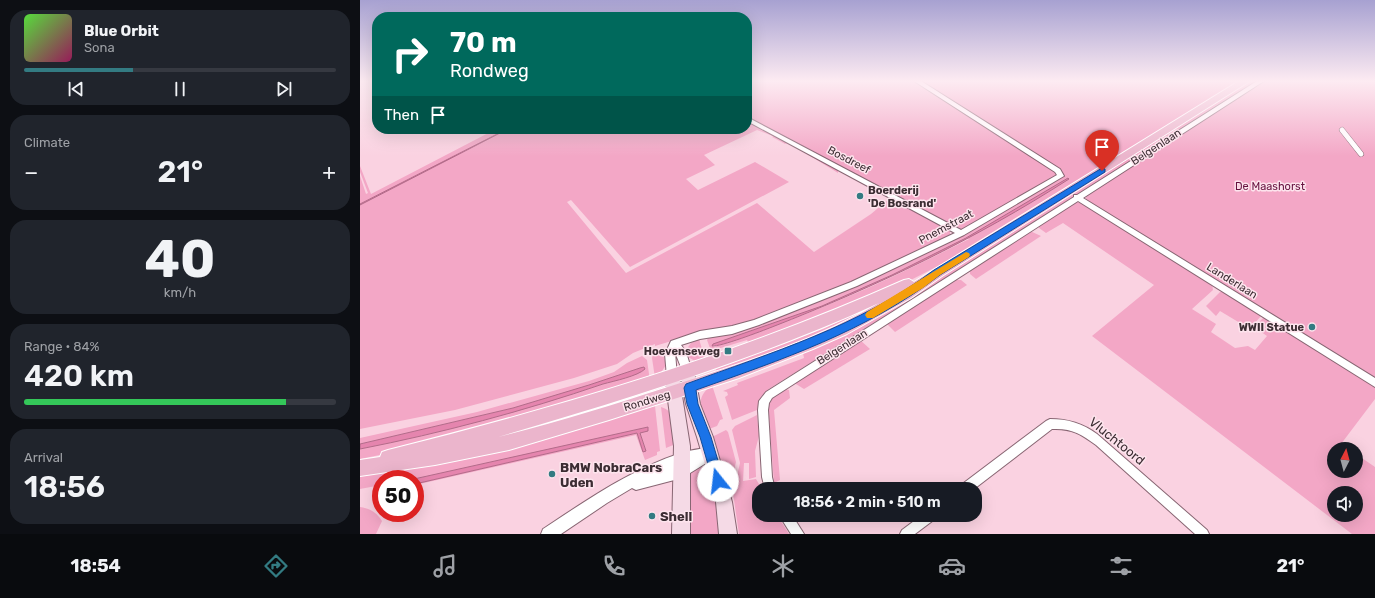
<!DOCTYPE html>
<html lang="en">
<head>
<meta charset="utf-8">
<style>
	:root { --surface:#171b24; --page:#20242c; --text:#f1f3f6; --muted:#9ea1a6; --line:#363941; --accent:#337b82 }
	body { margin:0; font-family:Rubik,sans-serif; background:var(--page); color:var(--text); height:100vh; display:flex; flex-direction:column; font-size:15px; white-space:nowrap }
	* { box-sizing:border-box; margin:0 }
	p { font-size:13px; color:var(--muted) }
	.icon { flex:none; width:22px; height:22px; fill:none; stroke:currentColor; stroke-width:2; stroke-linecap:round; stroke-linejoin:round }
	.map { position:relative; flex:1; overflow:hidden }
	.details { display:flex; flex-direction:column; gap:10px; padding:10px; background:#0d0f14; width:360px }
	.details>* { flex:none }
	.top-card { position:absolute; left:12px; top:12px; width:380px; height:122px; border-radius:16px; box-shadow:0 4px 16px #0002; background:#00695c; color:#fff; overflow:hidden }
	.needle { width:26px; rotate:6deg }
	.fabs { position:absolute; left:967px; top:442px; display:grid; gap:8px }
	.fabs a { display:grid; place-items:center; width:36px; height:36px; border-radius:50%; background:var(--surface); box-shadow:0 4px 16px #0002; font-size:20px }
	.speed { position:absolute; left:12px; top:470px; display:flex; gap:8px; font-size:20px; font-weight:700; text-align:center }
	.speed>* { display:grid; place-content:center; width:52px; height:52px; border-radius:50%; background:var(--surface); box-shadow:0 4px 16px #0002; line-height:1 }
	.speed .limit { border:6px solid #d22; background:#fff; color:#111 }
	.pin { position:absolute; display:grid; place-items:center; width:34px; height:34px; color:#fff; margin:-41px -17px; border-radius:50% 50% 50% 0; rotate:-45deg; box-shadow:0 0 4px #0007 }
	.pin .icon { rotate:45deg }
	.me { position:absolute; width:44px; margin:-22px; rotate:344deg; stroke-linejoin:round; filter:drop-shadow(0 0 3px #0008) }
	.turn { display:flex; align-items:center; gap:14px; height:84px; padding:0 12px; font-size:18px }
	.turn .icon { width:52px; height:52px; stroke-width:2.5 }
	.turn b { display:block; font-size:28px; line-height:34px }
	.then { display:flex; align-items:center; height:38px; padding:0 12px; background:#0003; gap:8px; font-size:15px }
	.big { font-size:30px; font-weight:600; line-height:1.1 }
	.details .card { flex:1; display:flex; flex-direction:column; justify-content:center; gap:6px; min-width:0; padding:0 14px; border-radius:16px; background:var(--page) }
	.details .dial { align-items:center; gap:0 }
	.dial b { font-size:52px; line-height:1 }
	.song { display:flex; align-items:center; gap:12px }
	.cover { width:48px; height:48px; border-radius:6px; background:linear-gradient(135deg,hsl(110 70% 55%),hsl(330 70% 35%)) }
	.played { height:4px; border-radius:2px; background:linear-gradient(90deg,var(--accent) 35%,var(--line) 35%) }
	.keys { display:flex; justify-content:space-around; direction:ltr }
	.heat { display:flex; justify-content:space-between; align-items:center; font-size:22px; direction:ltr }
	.charge { height:6px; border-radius:3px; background:linear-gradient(90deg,#34c759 84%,var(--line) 0) }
	.trip { position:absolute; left:392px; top:482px; width:230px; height:40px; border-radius:16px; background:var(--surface); box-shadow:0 4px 16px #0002; font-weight:600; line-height:40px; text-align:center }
	.tabs { display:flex; height:64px; justify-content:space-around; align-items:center; background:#090b0e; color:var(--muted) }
	.tabs .icon { width:28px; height:28px }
	.tabs .active { color:var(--accent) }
	.tabs b { font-size:18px; color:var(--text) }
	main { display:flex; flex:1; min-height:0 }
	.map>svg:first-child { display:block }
	.green { fill:#f3a7c6; fill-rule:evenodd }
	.water { fill:#e585ae; stroke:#b26b89 }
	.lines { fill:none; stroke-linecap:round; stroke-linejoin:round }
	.pedestrian-casing { stroke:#886673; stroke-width:6 }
	.minor-casing { stroke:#886673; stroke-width:2 }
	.tertiary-casing { stroke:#886673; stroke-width:2 }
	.secondary-casing { stroke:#886673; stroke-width:2 }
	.primary-casing { stroke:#fff; stroke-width:2 }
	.pedestrian { stroke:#fff; stroke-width:5 }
	.minor { fill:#fff; fill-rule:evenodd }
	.tertiary { fill:#fff; fill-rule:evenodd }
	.secondary { fill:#f5dae6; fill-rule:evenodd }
	.primary { fill:#ebb5cc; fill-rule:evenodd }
	.route { fill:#1a73e8; stroke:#114b97 }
	.slow { fill:#f59e0b }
	.poi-dot { fill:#337b82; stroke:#fde4ed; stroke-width:1.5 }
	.labels { text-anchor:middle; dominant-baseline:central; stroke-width:3; stroke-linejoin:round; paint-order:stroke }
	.street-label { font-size:11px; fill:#3c2d33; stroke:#fde4ed }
	.park-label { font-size:11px; fill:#65103e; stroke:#fde4ed }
	.poi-label { font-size:11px; font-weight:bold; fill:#3c2d33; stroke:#fde4ed; text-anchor:end }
	.near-street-label { font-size:13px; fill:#3c2d33; stroke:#fde4ed }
	.near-poi-label { font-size:13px; font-weight:bold; fill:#3c2d33; stroke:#fde4ed; text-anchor:start }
</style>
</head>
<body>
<main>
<section class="details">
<div class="card">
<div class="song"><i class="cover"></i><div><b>Blue Orbit</b><p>Sona</p></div></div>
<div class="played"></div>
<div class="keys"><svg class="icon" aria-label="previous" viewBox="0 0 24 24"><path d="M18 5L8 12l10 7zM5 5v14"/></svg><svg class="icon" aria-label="pause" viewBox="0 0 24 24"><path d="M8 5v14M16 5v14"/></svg><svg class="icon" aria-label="next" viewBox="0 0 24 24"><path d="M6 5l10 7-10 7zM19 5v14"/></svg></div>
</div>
<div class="card"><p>Climate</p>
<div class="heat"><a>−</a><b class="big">21°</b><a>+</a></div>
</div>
<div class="card dial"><b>40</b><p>km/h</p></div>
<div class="card"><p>Range · 84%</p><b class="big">420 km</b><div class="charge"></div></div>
<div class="card"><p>Arrival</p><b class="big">18:56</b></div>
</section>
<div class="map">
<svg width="1015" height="534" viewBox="0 0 1015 534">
	<rect width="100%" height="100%" fill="#fad2e1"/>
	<g class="green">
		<path d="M 387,81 L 1015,81 L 1015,381 L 743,212 L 726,200 L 726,195 L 722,192 L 409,389 L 402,396 L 397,410 L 372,420 L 365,397 L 368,395 L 367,392 L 363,391 L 378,385 L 377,383 L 444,358 L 443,353 L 533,305 L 718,190 L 712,186 C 691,195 678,208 658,219 C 621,242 583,264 545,283 C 495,308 442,325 389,344 L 387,340 L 351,351 L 347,340 L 349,337 C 384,330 416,317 450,304 C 502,283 552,260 602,235 L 481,169 L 454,156 L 478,169 L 478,173 L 431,144 L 428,143 L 425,144 L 412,137 L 413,136 L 397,130 L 344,155 L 355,165 L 326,179 L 338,190 L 395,162 L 429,182 L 270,267 L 211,200 L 207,202 L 266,273 L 397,203 L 454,252 L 511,214 L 530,198 L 587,227 L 590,231 L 590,236 L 526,267 L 395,321 L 366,328 L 338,333 L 295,346 L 295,344 L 273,353 L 257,364 L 214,378 L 95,410 L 0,429 L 0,205 L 144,131 L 0,204 L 0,176 L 6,194 L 8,193 L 0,172 L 0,166 L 11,194 L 136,129 L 387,129 L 387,127 L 392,129 L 387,126 ZM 607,238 L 609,239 C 567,260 526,281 482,299 C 440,317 397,332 354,347 L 352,346 L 462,306 L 532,275 Z"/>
		<path d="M 715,202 L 723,203 L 852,284 L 853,290 L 832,309 L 856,324 L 851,332 L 875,348 L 888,346 L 895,350 L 907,336 L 894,327 L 904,317 L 1015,385 L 1015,399 L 981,444 L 988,449 L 974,449 L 974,471 L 996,471 L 996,454 L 1015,467 L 1015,534 L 992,534 L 732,336 L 794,285 L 703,223 L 686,233 L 679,228 L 679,226 ZM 974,493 L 996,493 L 996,515 L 974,515 Z"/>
		<path d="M 670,231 L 681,236 L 616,279 L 610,274 L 610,271 Z"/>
		<path d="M 594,280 L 601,280 L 607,285 L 535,332 L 527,324 Z"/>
		<path d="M 542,291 L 465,335 L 358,375 L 356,369 L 463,329 Z"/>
		<path d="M 860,292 L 864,292 L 902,314 L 901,316 L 893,325 L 885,326 L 860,311 L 856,316 L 846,306 Z"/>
		<path d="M 339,339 L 345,359 L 335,361 L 328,357 L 326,350 L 331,343 Z"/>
		<path d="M 500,340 L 510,349 L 444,389 L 436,384 L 435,382 Z"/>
		<path d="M 296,353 L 304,357 L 306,365 L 300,374 L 295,378 L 292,358 L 293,355 Z"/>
		<path d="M 282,356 L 287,360 L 290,381 L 64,446 L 0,459 L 0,449 C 93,428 184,404 274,374 L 284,370 L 284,367 L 211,391 L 153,408 L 0,444 L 0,438 L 117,412 L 229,381 L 254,372 L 267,363 Z"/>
		<path d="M 352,385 L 363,419 L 360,420 L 357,426 L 349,429 C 342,411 333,399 352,385 Z"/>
		<path d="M 426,389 L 429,390 L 430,398 L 414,410 L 420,480 L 414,483 L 408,405 L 413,396 Z"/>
		<path d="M 295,406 L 300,451 L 297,452 L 297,455 L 285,460 L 276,435 L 55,485 L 55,484 L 277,433 L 283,452 L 286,450 L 280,433 L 288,427 L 84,473 L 54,479 L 21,479 L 21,485 L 0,489 L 0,475 L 193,436 Z"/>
		<path d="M 301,407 C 316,411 315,429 318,443 L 306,448 Z"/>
		<path d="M 397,415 L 399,436 L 395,451 L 396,477 L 389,479 L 389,463 L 384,463 L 383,481 L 396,479 L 402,489 L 399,489 L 399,515 L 417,515 L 429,534 L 379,534 L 373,493 L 380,463 L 372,430 L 375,426 Z"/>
		<path d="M 366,430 L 368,432 L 376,462 L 369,490 L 352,437 Z"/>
		<path d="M 343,467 L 348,470 L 354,490 L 362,534 L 325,534 L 330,474 L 336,469 Z"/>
		<path d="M 0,507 C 11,509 16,512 22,521 L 16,534 L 0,534 Z"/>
	</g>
	<g class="water">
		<path d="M 143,131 L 144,131 L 0,205 L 0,204 Z"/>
		<path d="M 708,178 L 709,179 C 614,240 517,286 412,327 C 402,331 360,347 352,346 L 353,344 L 462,306 L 532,275 L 606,238 Z"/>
		<path d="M 280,368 L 284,367 L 285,369 C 278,376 254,381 243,384 C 164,411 82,433 0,449 L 0,444 L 153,408 L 229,385 Z"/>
		<path d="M 288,427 L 288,431 L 280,433 L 286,451 L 283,452 L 277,433 L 55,484 L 55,479 L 54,479 Z"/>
	</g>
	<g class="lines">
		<g class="pedestrian-casing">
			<path id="pedestrian" d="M 982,130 L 1001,154"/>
		</g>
		<g class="minor-casing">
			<g id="minor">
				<path d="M 554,81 L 561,81 L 700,169 L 704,176 L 604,235 L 497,286 L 399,325 L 372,334 L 340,339 L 321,345 L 326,352 L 332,372 L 330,375 L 327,376 L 324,375 L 315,352 L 317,377 L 315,380 L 312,381 L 309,380 L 307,377 L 305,354 L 311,341 L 340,331 L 372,326 L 394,320 L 491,282 L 595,233 L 387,121 L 387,117 L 601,230 L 697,175 L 695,172 Z"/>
				<path d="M 897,81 L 904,81 L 723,198 L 1015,378 L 1015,387 L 718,201 L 412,398 L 409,403 L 408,410 L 412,477 L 415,489 L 405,489 L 402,477 L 398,410 L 399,401 L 406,392 L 714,197 L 714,195 L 717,195 Z"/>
				<path d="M 690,419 C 708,419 722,423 737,434 L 847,530 L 849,534 L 835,534 L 736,445 C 721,434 712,428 692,429 L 614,489 L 600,489 L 601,485 L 686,421 Z"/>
				<path d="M 419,515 L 432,515 L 444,534 L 431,534 Z"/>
				<path d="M 562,515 L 577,515 L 575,519 L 555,534 L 540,534 L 542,530 Z"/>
			</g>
		</g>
		<g class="tertiary-casing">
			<path id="tertiary" d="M 351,447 L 356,449 L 357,453 L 356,457 L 322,478 L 276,490 L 272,488 L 247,503 L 201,534 L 181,534 L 183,529 C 227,500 270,470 321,453 C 330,450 341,449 351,447 Z"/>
		</g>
		<g class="secondary-casing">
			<g id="secondary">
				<path d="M 327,366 L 332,368 L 334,372 L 340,404 L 353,437 L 372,502 L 377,534 L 359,534 L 356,502 L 337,437 L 326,404 L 320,372 L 322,368 Z"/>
				<path d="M 312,371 L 317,373 L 319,377 L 330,446 L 330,534 L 312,534 L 314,446 L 305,377 L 307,373 Z"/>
			</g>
		</g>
		<g class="primary-casing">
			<path id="primary" d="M 879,81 L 890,81 L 582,276 L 551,298 L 487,334 L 453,349 L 379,378 L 249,420 L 149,450 L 75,465 L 0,476 L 0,460 L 20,457 L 22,452 L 28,450 C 204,406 378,354 544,280 L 549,279 L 554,282 ZM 519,303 C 453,342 380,364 308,387 C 252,405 195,423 138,437 C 267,399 397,359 519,303 Z"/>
		</g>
		<use href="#pedestrian" class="pedestrian"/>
		<use href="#minor" class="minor"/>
		<use href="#tertiary" class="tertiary"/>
		<use href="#secondary" class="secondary"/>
		<use href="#primary" class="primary"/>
	</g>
	<linearGradient id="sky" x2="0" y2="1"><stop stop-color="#a7a1d1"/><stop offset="0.52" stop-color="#fdebf2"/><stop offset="1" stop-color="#fdebf2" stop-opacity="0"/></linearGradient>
	<rect width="1015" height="156" fill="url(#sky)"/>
	<path class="route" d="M 742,168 L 745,169 L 745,172 L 580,275 C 507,331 421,360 336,390 L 338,404 L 351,437 L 364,481 L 363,485 L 358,487 L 354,485 L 340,437 L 327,404 L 324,388 L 326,384 C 413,352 498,327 574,270 Z"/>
	<path class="slow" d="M 606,252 L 609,253 L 610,255 L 609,257 L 580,275 L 563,288 L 513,318 L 507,318 L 505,315 L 507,312 Z"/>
	<g class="poi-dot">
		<circle cx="500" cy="196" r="4"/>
		<circle cx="952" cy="327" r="4"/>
		<rect x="364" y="347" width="8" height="8" rx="2"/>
		<circle cx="192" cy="474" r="4"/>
		<circle cx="292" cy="516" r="4"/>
	</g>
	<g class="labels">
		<g class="street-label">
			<text transform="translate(796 147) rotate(-33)">Belgenlaan</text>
			<text transform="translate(489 160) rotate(28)">Bosdreef</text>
			<text transform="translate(586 227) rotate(-28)">Pnemstraat</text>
			<text transform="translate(872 281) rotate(32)">Landerlaan</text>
			<text transform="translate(482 347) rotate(-32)">Belgenlaan</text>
			<text transform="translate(287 401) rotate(-17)">Rondweg</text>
		</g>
		<g class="park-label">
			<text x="910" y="186">De Maashorst</text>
		</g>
		<g class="poi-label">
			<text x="508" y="190" text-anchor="start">Boerderij<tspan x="508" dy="13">'De Bosrand'</tspan></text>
			<text x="944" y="327">WWII Statue</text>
			<text x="360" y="351">Hoevenseweg</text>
		</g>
		<g class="near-street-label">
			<text transform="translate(757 441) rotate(39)">Vluchtoord</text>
		</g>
		<g class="near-poi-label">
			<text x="200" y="467">BMW NobraCars<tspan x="200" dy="15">Uden</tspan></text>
			<text x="300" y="516">Shell</text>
		</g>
	</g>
</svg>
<div class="fabs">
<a><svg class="needle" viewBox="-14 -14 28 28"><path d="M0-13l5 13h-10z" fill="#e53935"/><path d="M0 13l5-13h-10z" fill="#9ea1a6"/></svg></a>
<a><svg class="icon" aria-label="sound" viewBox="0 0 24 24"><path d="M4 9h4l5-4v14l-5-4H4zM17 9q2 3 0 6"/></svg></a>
</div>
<div class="speed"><div class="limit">50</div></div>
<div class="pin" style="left:742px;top:171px;background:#d93025"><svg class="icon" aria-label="arrive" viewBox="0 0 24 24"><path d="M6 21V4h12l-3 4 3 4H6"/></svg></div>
<svg class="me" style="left:358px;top:481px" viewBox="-20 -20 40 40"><circle r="19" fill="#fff"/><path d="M0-13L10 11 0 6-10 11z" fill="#1a73e8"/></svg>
<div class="trip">18:56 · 2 min · 510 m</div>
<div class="top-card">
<div class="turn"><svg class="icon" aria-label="right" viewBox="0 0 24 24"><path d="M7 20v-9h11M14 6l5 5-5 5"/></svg><div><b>70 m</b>Rondweg</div></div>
<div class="then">Then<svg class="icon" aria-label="arrive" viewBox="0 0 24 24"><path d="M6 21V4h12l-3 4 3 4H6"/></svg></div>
</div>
</div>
</main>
<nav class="tabs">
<b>18:54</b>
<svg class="icon active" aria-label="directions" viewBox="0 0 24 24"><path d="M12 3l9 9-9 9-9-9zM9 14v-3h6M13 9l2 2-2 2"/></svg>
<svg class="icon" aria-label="music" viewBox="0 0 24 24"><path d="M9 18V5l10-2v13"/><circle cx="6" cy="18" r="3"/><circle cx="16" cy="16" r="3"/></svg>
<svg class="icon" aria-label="phone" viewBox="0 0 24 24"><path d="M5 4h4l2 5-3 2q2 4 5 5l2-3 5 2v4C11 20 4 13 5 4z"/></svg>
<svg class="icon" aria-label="climate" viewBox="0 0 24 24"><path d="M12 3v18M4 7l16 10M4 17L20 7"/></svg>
<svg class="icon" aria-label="car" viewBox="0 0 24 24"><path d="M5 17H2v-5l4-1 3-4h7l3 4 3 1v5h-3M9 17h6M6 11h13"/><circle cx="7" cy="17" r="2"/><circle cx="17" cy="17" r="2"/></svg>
<svg class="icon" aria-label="filters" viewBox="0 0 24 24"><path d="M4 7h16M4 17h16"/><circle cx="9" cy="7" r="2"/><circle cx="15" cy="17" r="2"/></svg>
<b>21°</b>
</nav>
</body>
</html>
